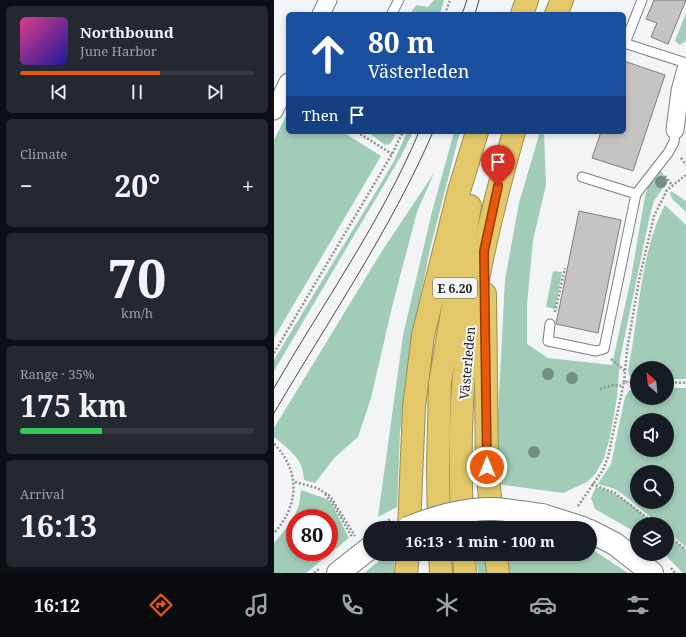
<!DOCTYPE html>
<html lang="en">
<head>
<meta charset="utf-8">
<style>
	:root { --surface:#171b24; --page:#242831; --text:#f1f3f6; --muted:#9ea1a6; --line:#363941; --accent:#ea580c }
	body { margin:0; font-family:"Noto Serif",serif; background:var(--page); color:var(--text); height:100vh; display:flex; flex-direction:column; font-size:15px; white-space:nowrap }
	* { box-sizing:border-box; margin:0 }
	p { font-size:13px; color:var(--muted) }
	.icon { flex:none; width:22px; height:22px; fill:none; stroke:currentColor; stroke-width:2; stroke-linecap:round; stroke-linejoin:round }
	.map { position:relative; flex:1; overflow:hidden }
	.side { display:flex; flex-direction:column; gap:6px; padding:6px; background:#0d0f14; width:274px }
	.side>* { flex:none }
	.guide { position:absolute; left:12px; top:12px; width:340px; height:122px; border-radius:6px; box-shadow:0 2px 6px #0003; background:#1a4fa0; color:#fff; overflow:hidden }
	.needle { width:26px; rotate:332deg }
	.tools { position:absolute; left:356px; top:361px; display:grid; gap:8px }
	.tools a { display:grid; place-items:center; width:44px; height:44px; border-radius:50%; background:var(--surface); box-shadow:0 2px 6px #0003; font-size:20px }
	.speed { position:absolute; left:12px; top:509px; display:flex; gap:8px; font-size:20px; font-weight:700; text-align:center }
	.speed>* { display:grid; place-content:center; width:52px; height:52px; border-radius:50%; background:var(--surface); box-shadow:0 2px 6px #0003; line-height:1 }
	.speed .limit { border:6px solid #d22; background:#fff; color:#111 }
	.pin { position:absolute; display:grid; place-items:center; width:34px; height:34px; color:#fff; margin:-41px -17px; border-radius:50% 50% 50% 0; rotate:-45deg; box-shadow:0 0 4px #0007 }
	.pin .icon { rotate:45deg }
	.me { position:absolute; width:44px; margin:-22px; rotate:0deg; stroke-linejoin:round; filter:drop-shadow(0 0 3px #0008) }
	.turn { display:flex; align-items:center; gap:14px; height:84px; padding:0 16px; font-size:18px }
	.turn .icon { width:52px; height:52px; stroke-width:2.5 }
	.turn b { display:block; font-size:28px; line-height:34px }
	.then { display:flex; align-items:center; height:38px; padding:0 16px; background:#0003; gap:8px; font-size:15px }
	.big { font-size:30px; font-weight:700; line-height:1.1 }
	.side .widget { flex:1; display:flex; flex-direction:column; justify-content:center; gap:6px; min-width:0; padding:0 14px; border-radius:6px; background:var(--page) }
	.side .dial { align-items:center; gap:0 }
	.dial b { font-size:52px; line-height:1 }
	.song { display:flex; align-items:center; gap:12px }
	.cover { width:48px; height:48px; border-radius:6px; background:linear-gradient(135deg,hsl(330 70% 55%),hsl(240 70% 35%)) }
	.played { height:4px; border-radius:2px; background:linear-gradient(90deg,var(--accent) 60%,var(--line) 60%) }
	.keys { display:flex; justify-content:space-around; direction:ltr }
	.heat { display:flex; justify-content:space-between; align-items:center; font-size:22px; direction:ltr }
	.charge { height:6px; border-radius:3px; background:linear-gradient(90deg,#34c759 35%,var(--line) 0) }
	.trip { position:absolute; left:89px; top:521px; width:234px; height:40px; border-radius:20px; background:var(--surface); box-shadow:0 2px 6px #0003; font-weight:700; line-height:40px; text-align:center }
	.menu { display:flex; height:64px; justify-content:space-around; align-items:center; background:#090b0e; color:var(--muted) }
	.menu .icon { width:28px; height:28px }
	.menu .current { color:var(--accent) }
	.menu b { font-size:18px; color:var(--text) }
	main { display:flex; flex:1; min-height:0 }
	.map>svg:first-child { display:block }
	.green { fill:#a1ccb7; fill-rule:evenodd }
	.building { fill:#c6c4c2; stroke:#7f7d7c }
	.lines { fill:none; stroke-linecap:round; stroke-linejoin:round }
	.lane-casing { stroke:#7d7e80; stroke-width:11 }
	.street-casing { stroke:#7d7e80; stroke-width:19 }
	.secondary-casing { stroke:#7d7e80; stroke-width:24 }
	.highway-casing { stroke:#9e8d4f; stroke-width:24 }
	.path { stroke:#919293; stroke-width:2.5; stroke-dasharray:2 2; stroke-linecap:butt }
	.lane { stroke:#fff; stroke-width:9 }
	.street { stroke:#fff; stroke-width:17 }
	.secondary { stroke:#fff; stroke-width:22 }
	.highway { stroke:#e3c869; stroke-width:22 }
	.tram { stroke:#464748; stroke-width:1 }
	.secondary-bridge-casing { stroke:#7d7e80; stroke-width:24; stroke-linecap:butt }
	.path-bridge { stroke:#919293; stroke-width:2.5; stroke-dasharray:2 2; stroke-linecap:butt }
	.secondary-bridge { stroke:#fff; stroke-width:22 }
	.tree { fill:#728f86 }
	.route-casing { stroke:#983908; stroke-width:10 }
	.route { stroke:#ea580c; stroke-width:7 }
	.labels { text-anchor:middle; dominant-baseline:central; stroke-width:4; stroke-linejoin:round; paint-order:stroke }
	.shield { fill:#f3f4f6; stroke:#5e5f60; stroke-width:1 }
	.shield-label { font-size:12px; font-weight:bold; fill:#1e1f20 }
	.street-label { font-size:13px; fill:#1e1f20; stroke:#f3f4f6 }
</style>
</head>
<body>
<main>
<section class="side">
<div class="widget">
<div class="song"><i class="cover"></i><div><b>Northbound</b><p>June Harbor</p></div></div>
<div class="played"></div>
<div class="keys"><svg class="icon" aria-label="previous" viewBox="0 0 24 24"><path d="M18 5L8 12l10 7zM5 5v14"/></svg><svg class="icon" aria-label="pause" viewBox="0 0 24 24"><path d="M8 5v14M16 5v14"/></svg><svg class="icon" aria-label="next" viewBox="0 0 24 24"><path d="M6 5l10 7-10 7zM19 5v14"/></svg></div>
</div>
<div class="widget"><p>Climate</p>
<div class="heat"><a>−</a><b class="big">20°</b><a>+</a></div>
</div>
<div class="widget dial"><b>70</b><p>km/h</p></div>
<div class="widget"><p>Range · 35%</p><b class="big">175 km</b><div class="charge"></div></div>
<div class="widget"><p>Arrival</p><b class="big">16:13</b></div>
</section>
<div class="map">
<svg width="412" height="573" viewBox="0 0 412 573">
	<rect width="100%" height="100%" fill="#f3f4f6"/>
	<g class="green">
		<path d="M 160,0 L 170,0 L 166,14 L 136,14 L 142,5 L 154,7 Z"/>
		<path d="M 412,13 L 412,41 L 406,45 L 401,41 Z"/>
		<path d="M 14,112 L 14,132 L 69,132 L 107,156 L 0,338 L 0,140 Z"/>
		<path d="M 94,132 L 123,132 L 116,144 L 111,145 Z"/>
		<path d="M 133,132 L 139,132 L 127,156 L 0,371 L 0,360 L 100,195 L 120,161 Z"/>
		<path d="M 180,132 L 186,132 L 156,249 L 142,320 L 138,356 L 134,363 L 126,433 L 123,507 L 104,517 L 129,335 L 158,212 Z"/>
		<path d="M 266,132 L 270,132 L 272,185 L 259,240 L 253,305 L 253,344 L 274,358 L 338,365 L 357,278 L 371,196 L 374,187 L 387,171 L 394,181 L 380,201 L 376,215 L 346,359 L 343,398 L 336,437 L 330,458 L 322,473 L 313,482 L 289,493 L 223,484 L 222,453 L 231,280 L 245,203 Z"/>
		<path d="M 160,173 L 143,212 L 118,307 L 97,398 L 84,437 L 61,457 L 41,483 L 30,480 C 30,460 15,449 0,437 L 0,428 L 108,251 Z"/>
		<path d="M 397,191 L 412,201 L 412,212 L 399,200 L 396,194 Z"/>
		<path d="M 391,205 L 412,225 L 412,379 L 393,379 L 393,368 L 363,368 L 362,379 L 356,377 L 354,371 C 364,321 367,249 391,205 Z"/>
		<path d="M 279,271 L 288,272 L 281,309 L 272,307 Z"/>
		<path d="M 363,388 L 363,398 L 393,398 L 393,388 L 412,388 L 412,547 L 393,531 L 393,524 L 385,524 L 351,496 L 341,489 L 324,484 L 337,464 L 351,397 L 355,391 ZM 363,420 L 393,420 L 393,450 L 363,450 ZM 363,472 L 393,472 L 393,502 L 363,502 Z"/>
		<path d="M 322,487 C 345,492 362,509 380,524 L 363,524 L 363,533 L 321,509 L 317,498 Z"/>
		<path d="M 27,490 L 53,499 L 58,504 L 75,538 L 32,573 L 0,573 L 0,543 L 18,521 L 25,505 ZM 21,518 L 55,518 L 55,552 L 21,552 Z"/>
		<path d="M 393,535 L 412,550 L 412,573 L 409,573 L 390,554 L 393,554 Z"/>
		<path d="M 316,548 L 354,573 L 236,573 L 233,554 L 316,554 Z"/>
		<path d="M 118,554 L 121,554 L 120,573 L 90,573 L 101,564 Z"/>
		<path d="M 202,554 L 214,554 L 216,573 L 204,573 Z"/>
	</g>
	<g class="building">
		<path d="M 380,0 L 412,0 L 394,44 L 377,37 L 383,23 L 372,19 Z"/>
		<path d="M 350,61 L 391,75 L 359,171 L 318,158 L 327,132 L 350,132 Z"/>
		<path d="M 305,211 L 347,220 L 324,333 L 282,324 Z"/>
	</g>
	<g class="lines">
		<g class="lane-casing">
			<g id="lane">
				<path d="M 118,13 L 125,0"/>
				<path d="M 350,43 L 412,63"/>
				<path d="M 351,43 L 368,0"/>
				<path d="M 308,177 L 362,194"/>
				<path d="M 276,324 L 274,341 L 322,351 L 330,349 L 362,194 L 394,153 L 400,142 L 401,130"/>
			</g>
		</g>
		<g class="street-casing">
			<g id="street">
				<path d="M 47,14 L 54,0"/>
				<path d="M 0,111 L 14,82"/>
				<path d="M 401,130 L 406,91 L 412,69"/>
			</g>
		</g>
		<g class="secondary-casing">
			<g id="secondary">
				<path d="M 268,515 L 309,528"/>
				<path d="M 316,531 L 341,544 L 378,573"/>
				<path d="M 64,573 L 96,548"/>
			</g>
		</g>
		<g class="highway-casing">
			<g id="highway">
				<path d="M 248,14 L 253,0"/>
				<path d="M 282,14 L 288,0"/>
				<path d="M 211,294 L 213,467 L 219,528"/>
				<path d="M 135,528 L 140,407 L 149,335 L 185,191 L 203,132"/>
				<path d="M 165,528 L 164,468 L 166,383 L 196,206"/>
				<path d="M 188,528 C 186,463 185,398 195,334 C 204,266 221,198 240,132"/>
				<path d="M 166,554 L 167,573"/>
				<path d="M 190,554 L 191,573"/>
				<path d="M 222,554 L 224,573"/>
				<path d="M 132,573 L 134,554"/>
			</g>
		</g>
		<g class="path">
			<path d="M 171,14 L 176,0"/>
			<path d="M 83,132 L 118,154"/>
			<path d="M 407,158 L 412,165"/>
			<path d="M 391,176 L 398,185"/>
			<path d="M 281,312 L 291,268"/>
			<path d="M 0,353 L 118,154 L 129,132"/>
			<path d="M 337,359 L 351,371"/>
			<path d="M 350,382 L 353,350 L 365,280 L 380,216 L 393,190 L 412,175"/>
			<path d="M 393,382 L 412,383"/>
			<path d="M 326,389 L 338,385 L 349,386"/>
			<path d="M 0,444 C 27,471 25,506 0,533"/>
			<path d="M 21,482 L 43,488 L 56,496 L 81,536"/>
			<path d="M 318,484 L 341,493 L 381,524"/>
			<path d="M 51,494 L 59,504 L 78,537"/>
			<path d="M 304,506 L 329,470 L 334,457 L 350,382 L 363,382"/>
			<path d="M 393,534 L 412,550"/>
			<path d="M 397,568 L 401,573"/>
			<path d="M 40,573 L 45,569"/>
		</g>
		<use href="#lane" class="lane"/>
		<use href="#street" class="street"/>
		<use href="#secondary" class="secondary"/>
		<use href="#highway" class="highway"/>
		<g class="tram">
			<path d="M 188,14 L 193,0"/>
			<path d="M 201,14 L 205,0"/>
			<path d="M 0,388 C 49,303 107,222 145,132"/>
			<path d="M 0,413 C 54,321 116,231 159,132"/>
		</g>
		<g class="secondary-bridge-casing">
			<path id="secondary-bridge" d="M 134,528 C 160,517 193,508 221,509 C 237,510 252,513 268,515"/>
		</g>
		<path class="path-bridge" d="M 100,528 L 117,519"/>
		<use href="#secondary-bridge" class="secondary-bridge"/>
	</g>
	<g class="tree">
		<circle cx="387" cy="182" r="6"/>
		<circle cx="274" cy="374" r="6"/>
		<circle cx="298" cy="378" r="6"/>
		<circle cx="260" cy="452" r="6"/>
	</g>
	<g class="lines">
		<g class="route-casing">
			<path id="route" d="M 213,467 L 210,251 L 224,186"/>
		</g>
		<use href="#route" class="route"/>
	</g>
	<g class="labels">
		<rect class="shield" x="159" y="278" width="44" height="20" rx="3"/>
		<g class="shield-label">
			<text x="181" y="288">E 6.20</text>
		</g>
		<g class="street-label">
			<text transform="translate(193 363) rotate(-85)">Västerleden</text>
		</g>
	</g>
</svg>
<div class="tools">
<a><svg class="needle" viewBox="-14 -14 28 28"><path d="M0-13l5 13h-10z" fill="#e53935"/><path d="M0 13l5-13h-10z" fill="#9ea1a6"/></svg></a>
<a><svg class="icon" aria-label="sound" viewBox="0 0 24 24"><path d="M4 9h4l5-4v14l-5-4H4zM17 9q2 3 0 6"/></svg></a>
<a><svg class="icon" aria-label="search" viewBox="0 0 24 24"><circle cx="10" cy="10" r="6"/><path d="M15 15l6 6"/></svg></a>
<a><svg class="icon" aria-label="layers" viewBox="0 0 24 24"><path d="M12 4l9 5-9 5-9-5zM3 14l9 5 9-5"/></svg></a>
</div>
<div class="speed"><div class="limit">80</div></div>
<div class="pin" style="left:224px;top:186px;background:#d93025"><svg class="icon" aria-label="arrive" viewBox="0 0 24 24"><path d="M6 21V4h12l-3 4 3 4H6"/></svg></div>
<svg class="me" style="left:213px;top:467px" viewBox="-20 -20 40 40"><circle r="17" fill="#ea580c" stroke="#fff" stroke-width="3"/><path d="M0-11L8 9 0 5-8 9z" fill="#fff"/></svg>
<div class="trip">16:13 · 1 min · 100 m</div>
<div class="guide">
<div class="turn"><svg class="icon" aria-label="ahead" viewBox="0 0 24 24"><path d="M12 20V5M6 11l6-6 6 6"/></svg><div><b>80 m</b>Västerleden</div></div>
<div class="then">Then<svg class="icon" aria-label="arrive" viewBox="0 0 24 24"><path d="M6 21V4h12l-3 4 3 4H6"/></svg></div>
</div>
</div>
</main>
<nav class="menu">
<b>16:12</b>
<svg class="icon current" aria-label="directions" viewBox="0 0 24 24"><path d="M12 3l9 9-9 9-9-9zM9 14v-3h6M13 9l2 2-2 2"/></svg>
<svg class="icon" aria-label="music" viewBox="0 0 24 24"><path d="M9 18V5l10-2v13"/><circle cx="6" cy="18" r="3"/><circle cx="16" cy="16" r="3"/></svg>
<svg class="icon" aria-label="phone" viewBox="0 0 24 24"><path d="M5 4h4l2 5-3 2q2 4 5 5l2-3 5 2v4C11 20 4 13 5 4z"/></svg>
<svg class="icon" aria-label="climate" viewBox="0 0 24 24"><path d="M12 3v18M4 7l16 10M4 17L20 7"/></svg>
<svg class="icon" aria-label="car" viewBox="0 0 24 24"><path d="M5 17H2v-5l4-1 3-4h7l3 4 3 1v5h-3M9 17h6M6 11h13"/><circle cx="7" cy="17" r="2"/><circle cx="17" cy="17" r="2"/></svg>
<svg class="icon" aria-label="filters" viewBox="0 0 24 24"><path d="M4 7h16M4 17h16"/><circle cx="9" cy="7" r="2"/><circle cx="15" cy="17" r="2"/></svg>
</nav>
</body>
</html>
